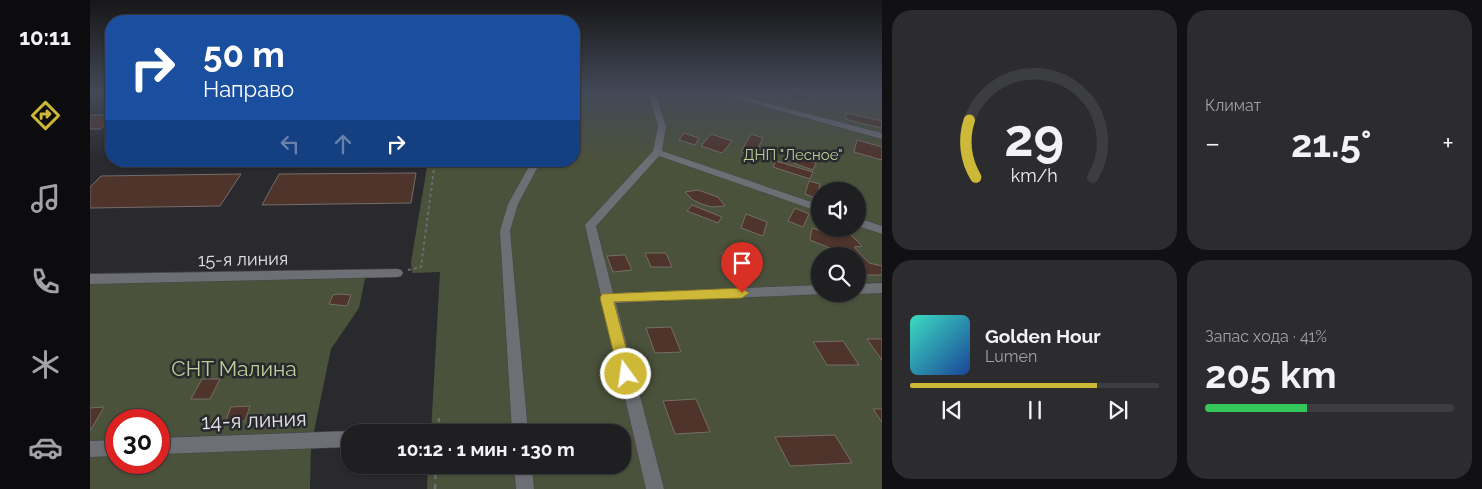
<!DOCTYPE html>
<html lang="ru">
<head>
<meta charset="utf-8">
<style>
	:root { --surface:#1f1f22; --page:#2c2c2f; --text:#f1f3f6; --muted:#a1a2a5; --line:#3c3d40; --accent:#ceb837 }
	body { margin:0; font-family:Raleway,sans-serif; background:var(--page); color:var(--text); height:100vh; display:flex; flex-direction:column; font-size:19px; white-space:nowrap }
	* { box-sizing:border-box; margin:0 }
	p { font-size:16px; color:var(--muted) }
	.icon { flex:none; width:28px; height:28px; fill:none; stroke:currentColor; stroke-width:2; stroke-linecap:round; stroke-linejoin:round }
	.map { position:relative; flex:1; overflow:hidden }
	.details { display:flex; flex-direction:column; gap:10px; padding:10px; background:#111113; width:600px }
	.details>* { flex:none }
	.guide { position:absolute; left:15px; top:15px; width:475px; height:152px; border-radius:20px; box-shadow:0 1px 4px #0004,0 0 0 1px var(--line); background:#1a4fa0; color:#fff; overflow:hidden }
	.tools { position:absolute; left:721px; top:182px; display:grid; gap:10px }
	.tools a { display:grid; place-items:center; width:55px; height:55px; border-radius:50%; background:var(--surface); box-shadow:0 1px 4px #0004,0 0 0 1px var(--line); font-size:25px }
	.speed { position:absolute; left:15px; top:409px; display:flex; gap:10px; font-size:25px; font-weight:700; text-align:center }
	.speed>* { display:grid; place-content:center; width:65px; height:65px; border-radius:50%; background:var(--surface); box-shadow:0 1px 4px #0004,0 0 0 1px var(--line); line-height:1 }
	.speed .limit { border:8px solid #d22; background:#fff; color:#111 }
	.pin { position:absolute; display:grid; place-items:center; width:42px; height:42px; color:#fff; margin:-51px -21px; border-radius:50% 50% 50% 0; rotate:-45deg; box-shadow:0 0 5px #0007 }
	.pin .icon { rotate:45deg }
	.me { position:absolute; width:55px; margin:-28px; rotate:346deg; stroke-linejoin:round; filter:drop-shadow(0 0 4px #0008) }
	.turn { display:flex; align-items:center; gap:18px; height:105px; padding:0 15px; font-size:22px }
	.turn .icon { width:65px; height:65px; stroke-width:2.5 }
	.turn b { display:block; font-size:35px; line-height:42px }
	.lanes { display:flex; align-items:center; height:48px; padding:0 15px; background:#0003; justify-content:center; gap:25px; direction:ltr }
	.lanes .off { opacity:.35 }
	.big { font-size:38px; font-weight:700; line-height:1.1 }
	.details .card { flex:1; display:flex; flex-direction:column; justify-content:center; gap:8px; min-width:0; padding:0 18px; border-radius:20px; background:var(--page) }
	.details .dial { align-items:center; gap:0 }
	.dial svg { height:130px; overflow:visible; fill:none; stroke:var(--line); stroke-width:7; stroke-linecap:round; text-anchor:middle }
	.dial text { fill:var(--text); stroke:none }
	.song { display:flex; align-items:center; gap:15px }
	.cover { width:60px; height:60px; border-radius:8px; background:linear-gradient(135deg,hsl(170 70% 55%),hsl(220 70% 35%)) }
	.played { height:5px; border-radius:2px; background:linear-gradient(90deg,var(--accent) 75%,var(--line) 75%) }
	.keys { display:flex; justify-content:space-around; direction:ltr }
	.heat { display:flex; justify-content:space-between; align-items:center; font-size:28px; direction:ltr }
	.charge { height:8px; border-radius:4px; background:linear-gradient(90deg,#34c759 41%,var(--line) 0) }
	.details .tiles { flex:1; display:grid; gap:10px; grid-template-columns:repeat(2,1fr) }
	.trip { position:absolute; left:251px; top:424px; width:290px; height:50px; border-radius:20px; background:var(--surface); box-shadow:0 1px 4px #0004,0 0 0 1px var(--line); font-weight:700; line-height:50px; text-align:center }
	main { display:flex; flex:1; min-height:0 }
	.menu { display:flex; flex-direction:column; width:90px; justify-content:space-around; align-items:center; background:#0c0c0e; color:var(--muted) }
	.menu .icon { width:35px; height:35px }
	.menu .selected { color:var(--accent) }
	.menu b { font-size:22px; color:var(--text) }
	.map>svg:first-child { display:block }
	.green { fill:#4b523b; fill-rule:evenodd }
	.building { fill:#4e342b; stroke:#746d6a }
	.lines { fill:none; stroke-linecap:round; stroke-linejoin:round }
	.minor-casing { stroke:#444449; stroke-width:1 }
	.path-far1 { stroke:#6d6d72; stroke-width:2; stroke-dasharray:3 3; stroke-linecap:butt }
	.path { stroke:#6d6d72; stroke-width:2.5; stroke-dasharray:5 5; stroke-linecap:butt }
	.minor { fill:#6e6f75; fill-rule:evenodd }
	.route { fill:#ceb837; stroke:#867824 }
	.labels { text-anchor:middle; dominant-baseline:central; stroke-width:5; stroke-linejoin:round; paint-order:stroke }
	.far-park-label { font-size:15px; fill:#bdcd99; stroke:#29292e }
	.street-label { font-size:18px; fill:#e2e2e6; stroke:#29292e }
	.near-park-label { font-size:21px; fill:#bdcd99; stroke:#29292e }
	.near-street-label { font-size:21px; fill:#e2e2e6; stroke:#29292e }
</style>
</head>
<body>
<main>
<nav class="menu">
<b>10:11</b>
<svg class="icon selected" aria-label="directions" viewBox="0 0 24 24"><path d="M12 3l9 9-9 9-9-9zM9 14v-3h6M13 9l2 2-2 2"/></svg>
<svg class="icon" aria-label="music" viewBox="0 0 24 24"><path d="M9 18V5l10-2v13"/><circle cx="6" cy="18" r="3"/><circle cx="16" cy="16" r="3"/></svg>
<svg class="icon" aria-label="phone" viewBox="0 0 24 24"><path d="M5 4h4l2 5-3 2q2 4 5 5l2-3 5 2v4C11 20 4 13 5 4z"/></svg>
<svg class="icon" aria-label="climate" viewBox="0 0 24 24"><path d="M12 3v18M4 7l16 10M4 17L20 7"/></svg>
<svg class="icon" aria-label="car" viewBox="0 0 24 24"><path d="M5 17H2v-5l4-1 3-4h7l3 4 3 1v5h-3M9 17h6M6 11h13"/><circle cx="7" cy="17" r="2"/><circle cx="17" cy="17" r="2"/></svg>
</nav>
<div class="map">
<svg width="792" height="489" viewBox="0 0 792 489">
	<rect width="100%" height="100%" fill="#29292e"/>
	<g class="green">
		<path d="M 484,93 L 792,93 L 792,489 L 337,489 L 338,465 L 532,465 L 532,432 L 341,432 L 350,272 L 322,273 L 321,262 L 338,161 L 484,161 ZM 730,191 L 768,191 L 768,229 L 730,229 ZM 730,256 L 768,256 L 768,294 L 730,294 Z"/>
		<path d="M 276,274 L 269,308 L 241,349 L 221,446 L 220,489 L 0,489 L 0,279 ZM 26,420 L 69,420 L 69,462 L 26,462 Z"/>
	</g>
	<g class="building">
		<path d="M 665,93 L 681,93 L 684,94 L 681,99 Z"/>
		<path d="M 700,93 L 706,93 L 719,96 L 716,102 L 698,98 Z"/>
		<path d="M 757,113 L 792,121 L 791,128 L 755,119 Z"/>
		<path d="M 0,115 L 21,115 L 21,120 L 10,129 L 0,129 Z"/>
		<path d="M 594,133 L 609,138 L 605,145 L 589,140 Z"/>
		<path d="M 621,134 L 642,141 L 632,153 L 611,146 Z"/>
		<path d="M 661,134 L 673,138 L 664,156 L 651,152 Z"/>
		<path d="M 767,140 L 792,147 L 792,160 L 764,152 Z"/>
		<path d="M 706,157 L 726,163 L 723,170 L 703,163 Z"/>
		<path d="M 686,161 L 723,172 L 720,179 L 683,167 Z"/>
		<path d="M 326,173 L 321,203 L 172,205 L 189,174 Z"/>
		<path d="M 151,174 L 130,206 L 0,208 L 0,187 L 11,176 Z"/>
		<path d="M 719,181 L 730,184 L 726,198 L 715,194 Z"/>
		<path d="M 608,190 L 628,197 L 635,206 L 621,207 L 612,204 L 603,200 L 595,192 Z"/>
		<path d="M 602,205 L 632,217 L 628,223 L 597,211 Z"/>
		<path d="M 705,208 L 719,214 L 713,227 L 698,221 Z"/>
		<path d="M 656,214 L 677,222 L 673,236 L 651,228 Z"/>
		<path d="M 722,228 L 745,235 L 760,234 L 772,246 L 764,247 L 779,263 L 792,266 L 792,275 L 768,275 L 768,256 L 747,256 L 740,248 L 720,240 Z"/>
		<path d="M 645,244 L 665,257 L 652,266 L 631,253 Z"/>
		<path d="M 555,253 L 576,253 L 582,267 L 561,267 Z"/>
		<path d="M 535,255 L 542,270 L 523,272 L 517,256 Z"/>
		<path d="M 249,294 L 261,295 L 257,306 L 239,304 L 243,295 Z"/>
		<path d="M 581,327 L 591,352 L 565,353 L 556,328 Z"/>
		<path d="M 777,339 L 792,339 L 792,360 Z"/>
		<path d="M 753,341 L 769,365 L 737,365 L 723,342 Z"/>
		<path d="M 112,379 L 130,379 L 120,399 L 101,399 Z"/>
		<path d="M 606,399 L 620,432 L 585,434 L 573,401 Z"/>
		<path d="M 160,406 L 155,421 L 135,422 L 141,407 Z"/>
		<path d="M 14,407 L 0,431 L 0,408 Z"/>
		<path d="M 783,409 L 792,409 L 792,422 Z"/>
		<path d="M 745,435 L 762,463 L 700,466 L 685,437 Z"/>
	</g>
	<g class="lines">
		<g class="minor-casing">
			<g id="minor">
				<path d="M 484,93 L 488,93 L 488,94 L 484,96 Z"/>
				<path d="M 558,93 L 565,93 L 576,126 L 572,151 L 730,205 L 730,212 L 569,156 L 506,226 L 523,293 L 730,285 L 730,294 L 733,294 L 526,303 L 574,489 L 556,489 L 513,302 L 510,298 L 511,295 L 495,225 L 563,151 L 568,126 Z"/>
				<path d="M 626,93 L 639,93 L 792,133 L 792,139 Z"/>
				<path d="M 442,161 L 451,161 L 428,204 L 420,231 L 438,432 L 422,432 L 410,231 L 418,204 Z"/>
				<path d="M 768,218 L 792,226 L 792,234 L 768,226 Z"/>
				<path d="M 307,269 L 311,270 L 313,273 L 311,276 L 307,277 L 0,284 L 0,274 Z"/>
				<path d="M 792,283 L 792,293 L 768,294 L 768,284 Z"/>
				<path d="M 260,431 L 264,432 L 260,432 L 260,447 L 69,454 L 69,438 Z"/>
				<path d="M 26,440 L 26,456 L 0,457 L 0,441 Z"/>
				<path d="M 424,465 L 442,465 L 444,489 L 426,489 Z"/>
			</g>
		</g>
		<path class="path-far1" d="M 318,270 L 331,267 L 345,161"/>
		<g class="path">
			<path d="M 348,432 L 349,418"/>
			<path d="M 345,489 L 346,465"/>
		</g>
		<use href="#minor" class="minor"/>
	</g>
	<linearGradient id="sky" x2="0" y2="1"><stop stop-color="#171719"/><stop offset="0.57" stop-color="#434957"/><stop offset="1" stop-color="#434957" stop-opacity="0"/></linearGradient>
	<rect width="792" height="162" fill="url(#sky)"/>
	<path class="route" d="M 652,288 L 659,293 L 652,298 L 524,302 L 543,374 L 541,379 L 536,381 L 530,379 L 510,298 L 512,294 Z"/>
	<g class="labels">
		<g class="far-park-label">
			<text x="703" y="155">ДНП "Лесное"</text>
		</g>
		<g class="street-label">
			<text transform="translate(153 259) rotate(-1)">15-я линия</text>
		</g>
		<g class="near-park-label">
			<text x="144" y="368">СНТ Малина</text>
		</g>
		<g class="near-street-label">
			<text transform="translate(164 420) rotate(-2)">14-я линия</text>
		</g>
	</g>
</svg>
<div class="tools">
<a><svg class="icon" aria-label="sound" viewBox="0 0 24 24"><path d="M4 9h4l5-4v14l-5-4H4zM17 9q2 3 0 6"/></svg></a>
<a><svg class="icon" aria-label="search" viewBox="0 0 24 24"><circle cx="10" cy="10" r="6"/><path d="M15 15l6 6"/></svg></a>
</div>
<div class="speed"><div class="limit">30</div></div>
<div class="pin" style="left:652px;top:293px;background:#d93025"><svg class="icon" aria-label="arrive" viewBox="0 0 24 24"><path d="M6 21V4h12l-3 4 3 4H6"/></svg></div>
<svg class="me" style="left:536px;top:374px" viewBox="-20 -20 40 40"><circle r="17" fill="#ceb837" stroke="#fff" stroke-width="3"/><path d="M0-11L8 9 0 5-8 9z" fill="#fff"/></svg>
<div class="trip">10:12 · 1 мин · 130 m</div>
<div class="guide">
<div class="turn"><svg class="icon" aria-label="right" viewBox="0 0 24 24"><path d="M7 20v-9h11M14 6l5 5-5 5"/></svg><div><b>50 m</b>Направо</div></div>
<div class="lanes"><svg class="icon off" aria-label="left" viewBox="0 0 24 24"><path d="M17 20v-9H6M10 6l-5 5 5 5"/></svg><svg class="icon off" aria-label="ahead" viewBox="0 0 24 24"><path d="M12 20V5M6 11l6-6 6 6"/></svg><svg class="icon" aria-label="right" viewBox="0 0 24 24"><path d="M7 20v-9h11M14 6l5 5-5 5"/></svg></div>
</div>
</div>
<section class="details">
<div class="tiles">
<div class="card dial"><svg viewBox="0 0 100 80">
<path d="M14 69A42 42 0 1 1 86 69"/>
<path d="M14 69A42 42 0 0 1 10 34" stroke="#ceb837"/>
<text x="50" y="56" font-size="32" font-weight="700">29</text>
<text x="50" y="72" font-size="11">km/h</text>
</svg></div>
<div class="card"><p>Климат</p>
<div class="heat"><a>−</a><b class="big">21.5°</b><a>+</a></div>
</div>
<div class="card">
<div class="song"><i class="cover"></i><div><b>Golden Hour</b><p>Lumen</p></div></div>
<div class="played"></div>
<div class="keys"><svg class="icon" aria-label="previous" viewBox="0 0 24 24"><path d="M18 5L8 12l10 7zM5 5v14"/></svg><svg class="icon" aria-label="pause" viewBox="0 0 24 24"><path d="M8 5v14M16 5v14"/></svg><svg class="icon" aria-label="next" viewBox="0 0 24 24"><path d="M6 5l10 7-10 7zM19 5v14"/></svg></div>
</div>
<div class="card"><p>Запас хода · 41%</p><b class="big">205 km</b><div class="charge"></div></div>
</div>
</section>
</main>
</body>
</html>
